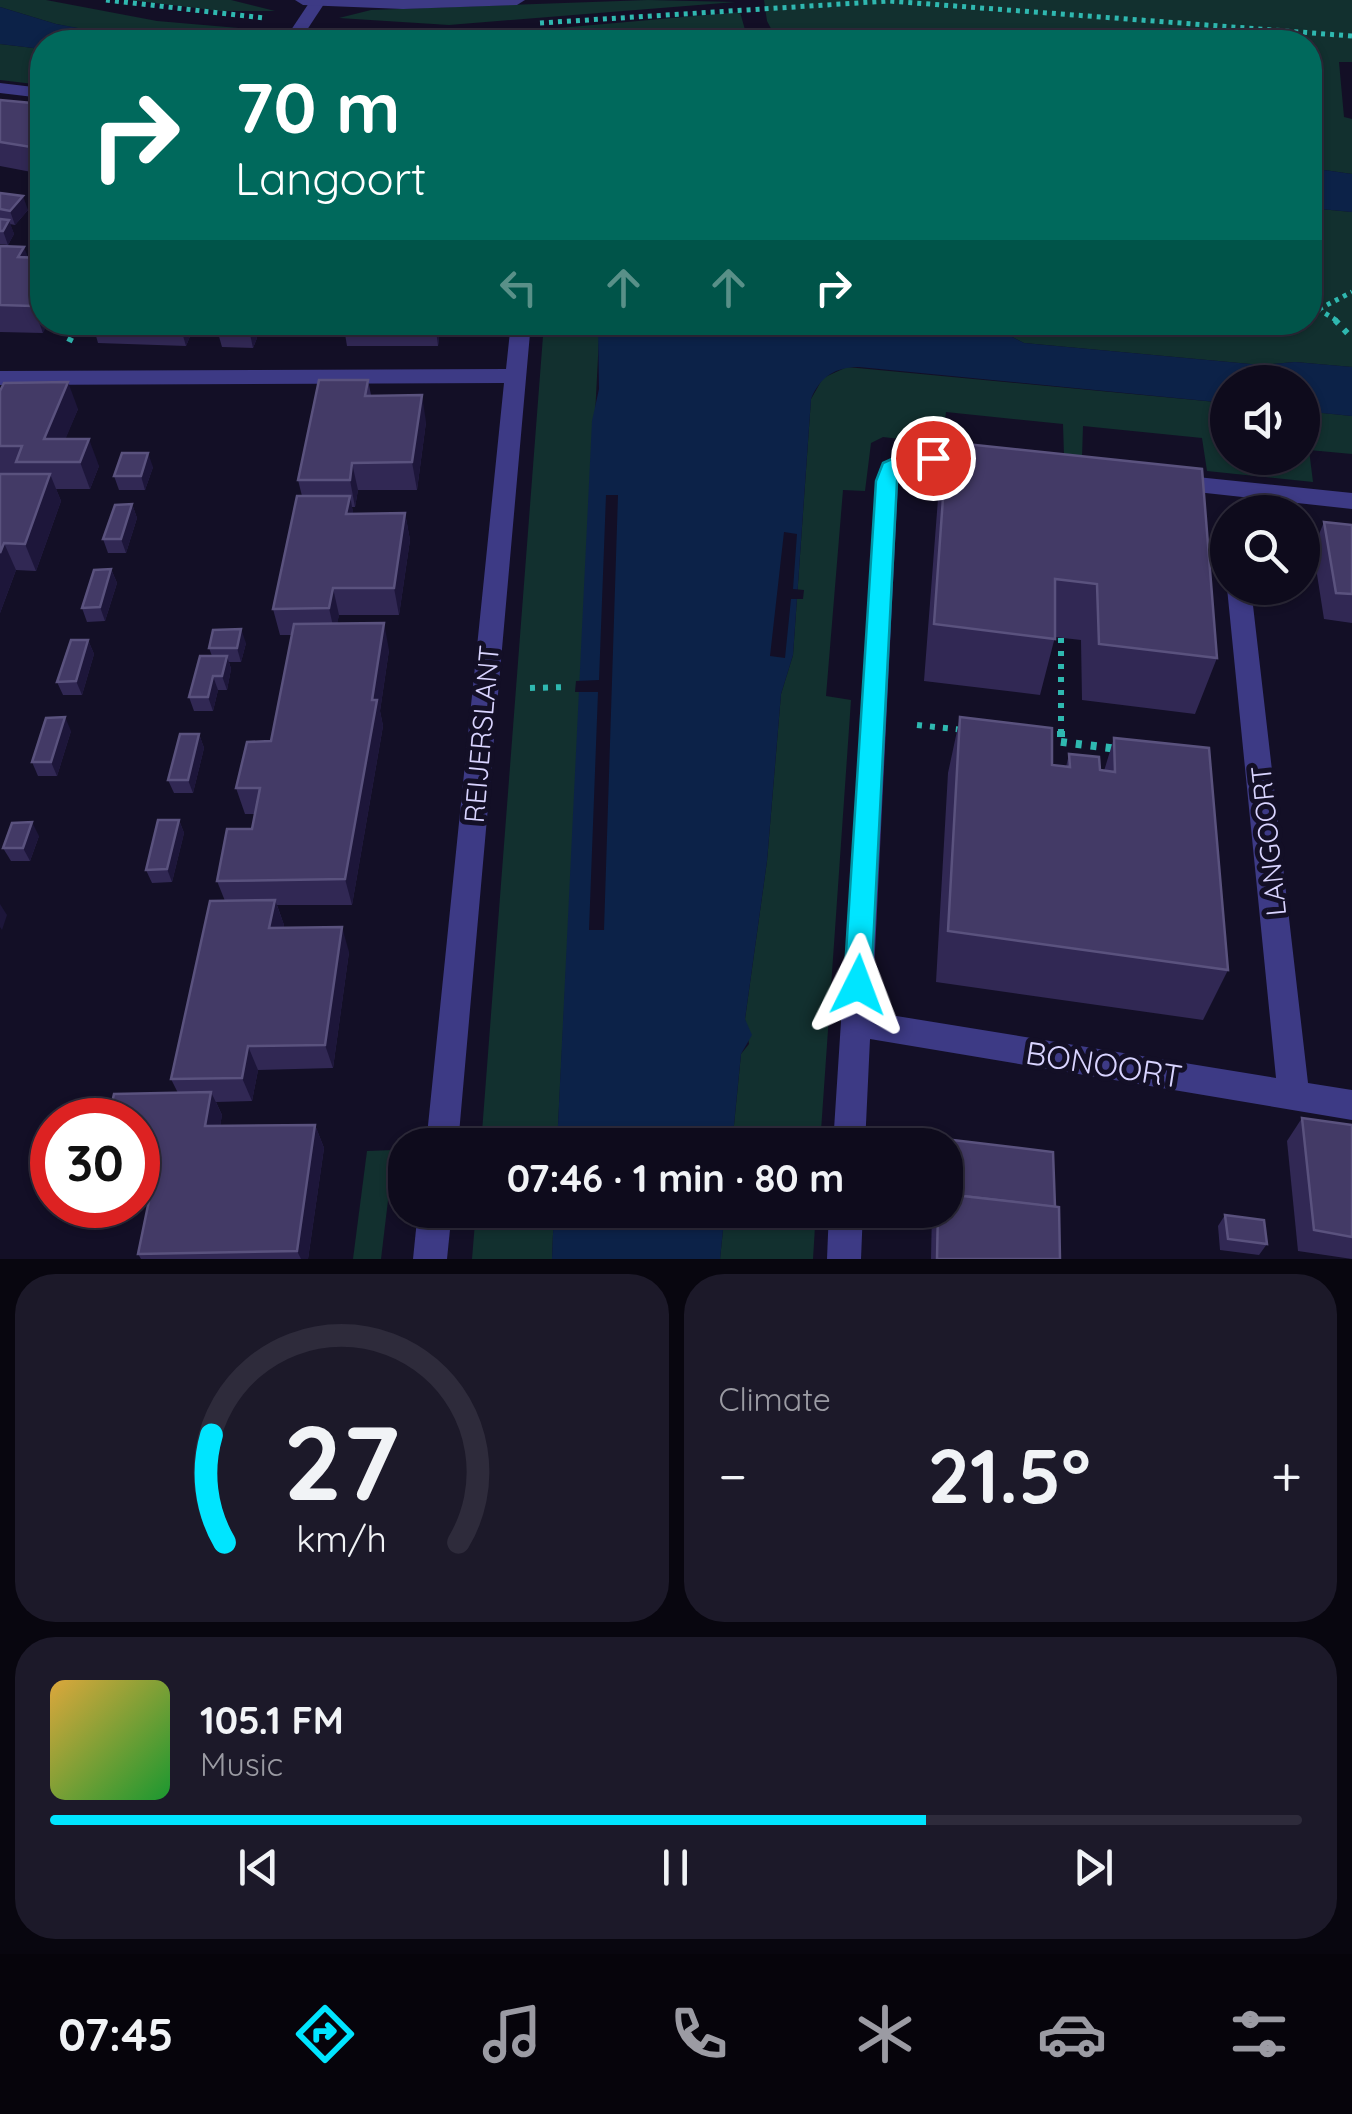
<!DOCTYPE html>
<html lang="en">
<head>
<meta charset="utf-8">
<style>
	:root { --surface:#0e0b1c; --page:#1c1929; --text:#f1f3f6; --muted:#9b9ba3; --line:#2e2b3b; --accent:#00e5ff }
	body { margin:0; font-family:Quicksand,sans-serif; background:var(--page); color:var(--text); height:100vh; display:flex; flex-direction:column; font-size:38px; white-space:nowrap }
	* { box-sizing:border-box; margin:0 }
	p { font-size:32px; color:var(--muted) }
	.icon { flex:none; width:55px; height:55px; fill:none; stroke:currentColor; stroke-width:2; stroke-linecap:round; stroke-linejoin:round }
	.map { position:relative; height:1259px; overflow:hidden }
	.drawer { display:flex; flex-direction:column; gap:15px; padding:15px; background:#08060f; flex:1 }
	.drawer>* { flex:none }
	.hud { position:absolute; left:30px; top:30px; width:1292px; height:305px; border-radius:40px; box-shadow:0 2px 8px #0004,0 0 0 2px var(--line); background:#00695c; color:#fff; overflow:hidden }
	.buttons { position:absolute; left:1210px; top:365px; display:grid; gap:20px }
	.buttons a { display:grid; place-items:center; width:110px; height:110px; border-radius:50%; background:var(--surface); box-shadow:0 2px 8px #0004,0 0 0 2px var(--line); font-size:50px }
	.speed { position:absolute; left:30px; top:1098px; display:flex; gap:20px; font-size:50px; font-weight:700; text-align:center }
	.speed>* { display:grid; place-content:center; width:130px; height:130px; border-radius:50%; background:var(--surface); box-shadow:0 2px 8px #0004,0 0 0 2px var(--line); line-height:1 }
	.speed .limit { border:15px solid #d22; background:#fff; color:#111 }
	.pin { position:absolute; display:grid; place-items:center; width:85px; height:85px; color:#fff; margin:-42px; border:5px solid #fff; border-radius:50%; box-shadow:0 2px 10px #0007 }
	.me { position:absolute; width:110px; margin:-55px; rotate:3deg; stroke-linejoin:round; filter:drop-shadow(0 0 8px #0008) }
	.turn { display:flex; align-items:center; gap:35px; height:210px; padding:0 40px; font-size:45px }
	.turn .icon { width:130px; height:130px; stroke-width:2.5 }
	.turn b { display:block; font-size:70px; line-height:85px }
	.lanes { display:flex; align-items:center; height:95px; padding:0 40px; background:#0003; justify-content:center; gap:50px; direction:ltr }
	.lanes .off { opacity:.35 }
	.big { font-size:75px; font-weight:700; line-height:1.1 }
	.drawer .card { flex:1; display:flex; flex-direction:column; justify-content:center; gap:15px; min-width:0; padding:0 35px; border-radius:40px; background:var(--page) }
	.drawer .dial { align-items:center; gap:0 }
	.dial svg { height:260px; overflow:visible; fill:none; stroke:var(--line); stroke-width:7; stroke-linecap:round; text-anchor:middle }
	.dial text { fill:var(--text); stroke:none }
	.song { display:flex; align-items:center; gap:30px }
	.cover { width:120px; height:120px; border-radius:15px; background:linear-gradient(135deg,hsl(40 70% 55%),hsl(130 70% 35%)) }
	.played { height:10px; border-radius:5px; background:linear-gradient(90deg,var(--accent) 70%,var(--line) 70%) }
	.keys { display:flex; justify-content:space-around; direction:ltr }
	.heat { display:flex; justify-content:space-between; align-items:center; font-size:55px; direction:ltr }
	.drawer .tiles { flex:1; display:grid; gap:15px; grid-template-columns:1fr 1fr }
	.card:last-child { grid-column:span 2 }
	.trip { position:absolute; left:388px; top:1128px; width:575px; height:100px; border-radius:40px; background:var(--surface); box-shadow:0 2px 8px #0004,0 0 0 2px var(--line); font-weight:700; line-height:100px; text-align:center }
	.tab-bar { display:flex; height:160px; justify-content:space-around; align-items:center; background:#06040b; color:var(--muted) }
	.tab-bar .icon { width:70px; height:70px }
	.tab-bar .current { color:var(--accent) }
	.tab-bar b { font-size:45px; color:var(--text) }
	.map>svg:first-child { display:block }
	.green { fill:#12302f }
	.water { fill:#0c2248 }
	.pier { fill:#130f26 }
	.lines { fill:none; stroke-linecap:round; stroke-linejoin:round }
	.path-far2 { stroke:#2fb8b0; stroke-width:5; stroke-dasharray:4 5; stroke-linecap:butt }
	.path-far1 { stroke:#2fb8b0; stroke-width:6; stroke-dasharray:5 8; stroke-linecap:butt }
	.path { stroke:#2fb8b0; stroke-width:8; stroke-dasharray:6 9; stroke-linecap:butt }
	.minor { fill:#3d3a85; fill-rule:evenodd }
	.tertiary { fill:#3d3a85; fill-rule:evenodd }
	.wall { fill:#312854 }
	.shaded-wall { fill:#1d163a }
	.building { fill:#433a66; stroke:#5a527e; stroke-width:2.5 }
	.route { fill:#00e5ff; stroke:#0095a6; stroke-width:2.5 }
	.labels { text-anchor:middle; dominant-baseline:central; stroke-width:10; stroke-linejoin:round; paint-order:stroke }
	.street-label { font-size:28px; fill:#d9d4ff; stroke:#130f26 }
	.near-street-label { font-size:32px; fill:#d9d4ff; stroke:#130f26 }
</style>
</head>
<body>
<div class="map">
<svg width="1352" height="1259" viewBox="0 0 1352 1259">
	<rect width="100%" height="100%" fill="#130f26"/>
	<g class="green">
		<path d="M 0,0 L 46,0 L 157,21 L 273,31 L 266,42 L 138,40 L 56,24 L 0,7 Z"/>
		<path d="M 130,0 L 231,0 L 275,11 L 220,11 Z"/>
		<path d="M 648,0 L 736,2 L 449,25 L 339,18 L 371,10 Z"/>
		<path d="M 764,0 L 1352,0 L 1352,62 L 1339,62 L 1344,117 L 1352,119 L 1352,174 L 1310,168 L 1310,42 L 778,42 L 767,21 Z"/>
		<path d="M 740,12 L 747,37 L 741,42 L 309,42 L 315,33 L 327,30 L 470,36 Z"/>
		<path d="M 0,44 L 42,49 L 42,85 L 0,80 Z"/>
		<path d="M 1310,208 L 1352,212 L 1352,367 L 1295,362 L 1261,365 L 1024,343 L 985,323 L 1310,322 Z"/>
		<path d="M 544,323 L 598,323 L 599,338 L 557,1145 L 481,1145 Z"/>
		<path d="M 847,367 L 1227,403 L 1228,458 L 1302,458 L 1303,411 L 1352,416 L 1352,454 L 1309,450 L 1313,482 L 1207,471 L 1202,438 L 1083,426 L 1082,458 L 1064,456 L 1063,424 L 946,412 L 942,444 L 883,437 L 871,443 L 865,491 L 843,490 L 826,696 L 851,700 L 820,1145 L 732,1145 L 741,1054 L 749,1044 L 745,1019 L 767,861 L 781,694 L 793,655 L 811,399 L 823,378 Z"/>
		<path d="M 394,1150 L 381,1259 L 353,1259 L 367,1151 Z"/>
		<path d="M 476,1210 L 554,1210 L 552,1259 L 472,1259 Z"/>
		<path d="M 725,1210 L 816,1210 L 813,1259 L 720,1259 Z"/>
	</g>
	<g class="water">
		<path d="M 0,7 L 56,24 L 156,42 L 42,42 L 42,49 L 0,44 Z"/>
		<path d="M 1310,168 L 1352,174 L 1352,212 L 1310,208 Z"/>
		<path d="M 598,323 L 985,323 L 1024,343 L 1261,365 L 1295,362 L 1352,367 L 1352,416 L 1303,411 L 1302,382 L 1228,382 L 1227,403 L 859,367 C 835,367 820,377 811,399 L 793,655 L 781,694 L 767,861 L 745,1019 L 752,1035 L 741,1054 L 732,1145 L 557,1145 L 592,421 L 599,389 Z"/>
		<path d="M 554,1210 L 725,1210 L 720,1259 L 552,1259 Z"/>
	</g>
	<g class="pier">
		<path d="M 606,495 L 618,495 L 604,930 L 589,930 L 598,692 L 575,692 L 576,681 L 599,680 Z"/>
		<path d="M 784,532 L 797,534 L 793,589 L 804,590 L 803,599 L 791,599 L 785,658 L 770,656 Z"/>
	</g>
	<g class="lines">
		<g class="path-far2">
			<path d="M 106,0 L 264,18"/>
			<path d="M 540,23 L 889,1 L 1352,36"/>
			<path d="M 1310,304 L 1339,322"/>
			<path d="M 1319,309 L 1352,292"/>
		</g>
		<g class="path-far1">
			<path d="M 1335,320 L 1352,338"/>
			<path d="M 69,342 L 79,322"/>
			<path d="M 1061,638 L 1061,734"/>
			<path d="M 530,688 L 569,687"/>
			<path d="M 917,725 L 964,730"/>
		</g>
		<g class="path">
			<path d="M 1061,731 L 1061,742"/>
			<path d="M 1046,740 L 1118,749"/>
		</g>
		<g class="minor">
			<path d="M 311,0 L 326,1 L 299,42 L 283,42 Z"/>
			<path d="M 0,83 L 42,88 L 42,98 L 0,93 Z"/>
			<path d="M 511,322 L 531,322 L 458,1145 L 426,1145 L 504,383 L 0,385 L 0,371 L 506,369 Z"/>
			<path d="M 919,450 L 974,455 L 985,463 C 972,477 925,464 901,472 L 898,481 L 872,1012 L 1276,1078 L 1227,588 L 1251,588 L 1308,1083 L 1352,1090 L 1352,1120 L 870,1039 L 865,1145 L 833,1145 L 876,481 L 883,462 Z"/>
			<path d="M 1168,474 L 1352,493 L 1352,509 L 1160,488 L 1157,482 Z"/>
			<path d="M 418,1210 L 452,1210 L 447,1259 L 413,1259 Z"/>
			<path d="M 829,1210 L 863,1210 L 861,1259 L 827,1259 Z"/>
		</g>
		<path class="tertiary" d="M 295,0 L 525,0 L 517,5 L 403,9 L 303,5 Z"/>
	</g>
	<g class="wall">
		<path d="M 0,100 L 42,104 L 42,174 L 0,166 Z"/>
		<path d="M 0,193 L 28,210 L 15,225 L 10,224 L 14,234 L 8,245 L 0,244 Z"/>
		<path d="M 0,246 L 24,247 L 43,333 L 0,332 Z"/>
		<path d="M 92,322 L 196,322 L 186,346 L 98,343 Z"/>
		<path d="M 343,322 L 441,322 L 438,346 L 347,346 Z"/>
		<path d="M 253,324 L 257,338 L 253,348 L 222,347 L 218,333 Z"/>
		<path d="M 368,380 L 371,395 L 426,422 L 417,490 L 358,490 L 355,507 L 352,507 L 353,514 L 405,513 L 410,540 L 399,615 L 339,615 L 337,623 L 389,650 L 380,711 L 383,726 L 352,905 L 277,905 L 284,925 L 283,928 L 349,952 L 333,1068 L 258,1070 L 252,1101 L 216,1102 L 222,1115 L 220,1126 L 315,1125 L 324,1148 L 308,1259 L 141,1259 L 138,1254 L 154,1174 L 138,1174 L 138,1120 L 178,1093 L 171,1079 L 225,901 L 217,881 L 252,829 L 255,814 L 245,814 L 236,788 L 271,741 L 292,635 L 280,635 L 273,609 L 302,496 L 298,480 Z"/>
		<path d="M 0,391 L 78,409 L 65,439 L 99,466 L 90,489 L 56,489 L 61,501 L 36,571 L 16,570 L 0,613 L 0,474 L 20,474 L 0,473 Z"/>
		<path d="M 947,442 L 1217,658 L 1195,714 L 1082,700 L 1081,640 L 1055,637 L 1040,695 L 924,681 L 938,499 Z"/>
		<path d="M 153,467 L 145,490 L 119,490 L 114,476 Z"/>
		<path d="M 132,504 L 137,518 L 126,553 L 108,553 L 103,539 Z"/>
		<path d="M 1324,522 L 1352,525 L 1352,623 L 1324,619 L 1313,549 Z"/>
		<path d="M 111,569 L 117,583 L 105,621 L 87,622 L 82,608 Z"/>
		<path d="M 88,640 L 94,654 L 82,695 L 63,695 L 57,682 Z"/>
		<path d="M 246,643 L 241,662 L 229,662 L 231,669 L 227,690 L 218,690 L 213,711 L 194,711 L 189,697 L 212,656 L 209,648 Z"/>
		<path d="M 960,717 L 1052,765 L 1066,767 L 1069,754 L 1100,770 L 1104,771 L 1114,738 L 1228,970 L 1203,1020 L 936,982 L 948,773 Z"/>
		<path d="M 71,731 L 57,776 L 38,776 L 32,762 Z"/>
		<path d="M 199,734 L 204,748 L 193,793 L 174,793 L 168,780 Z"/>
		<path d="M 179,820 L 184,833 L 172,882 L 152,883 L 146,870 Z"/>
		<path d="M 39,836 L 30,861 L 11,861 L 3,848 Z"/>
		<path d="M 1302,1118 L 1352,1125 L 1352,1259 L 1298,1251 L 1287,1141 Z"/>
		<path d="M 936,1138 L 1055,1207 L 1060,1259 L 931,1259 L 932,1210 L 945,1210 L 945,1145 L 934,1145 Z"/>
		<path d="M 1225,1215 L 1267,1244 L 1259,1255 L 1220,1250 L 1218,1226 Z"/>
	</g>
	<g class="shaded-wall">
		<path d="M 42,143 L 42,163 L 37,148 Z"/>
		<path d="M 23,196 L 28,210 L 15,225 L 10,211 Z"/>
		<path d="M 9,220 L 14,234 L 8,245 L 3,231 Z"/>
		<path d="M 24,247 L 34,273 L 18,257 Z"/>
		<path d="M 42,289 L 42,322 L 49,322 L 43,333 L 33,306 Z"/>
		<path d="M 179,322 L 196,322 L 186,346 Z"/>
		<path d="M 435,322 L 441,322 L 438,346 Z"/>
		<path d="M 253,324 L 257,338 L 253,348 L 250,334 Z"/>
		<path d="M 68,382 L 78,409 L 56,462 L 44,439 Z"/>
		<path d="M 422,395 L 426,422 L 417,490 L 412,462 Z"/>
		<path d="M 89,439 L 99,466 L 90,489 L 80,462 Z"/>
		<path d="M 148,453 L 153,467 L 145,490 L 141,476 Z"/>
		<path d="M 352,463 L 358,490 L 355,507 L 350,480 Z"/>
		<path d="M 50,474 L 61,501 L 36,571 L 25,544 Z"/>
		<path d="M 350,496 L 355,523 L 346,514 Z"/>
		<path d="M 132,504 L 137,518 L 126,553 L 121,539 Z"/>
		<path d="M 405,513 L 410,540 L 399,615 L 394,588 Z"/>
		<path d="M 4,543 L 16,570 L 0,613 L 0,553 Z"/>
		<path d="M 111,569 L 117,583 L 105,621 L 100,607 Z"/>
		<path d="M 333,588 L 339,615 L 335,635 L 329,608 Z"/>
		<path d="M 384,623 L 389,650 L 380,711 L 383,726 L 352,905 L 345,879 Z"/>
		<path d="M 241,629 L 246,643 L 241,662 L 237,648 Z"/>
		<path d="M 88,640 L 94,654 L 82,695 L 76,681 Z"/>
		<path d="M 227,656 L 231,669 L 227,690 L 222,676 Z"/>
		<path d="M 213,676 L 218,690 L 213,711 L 208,697 Z"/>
		<path d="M 65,717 L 71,731 L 57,776 L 51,762 Z"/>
		<path d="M 199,734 L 204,748 L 193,793 L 188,780 Z"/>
		<path d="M 179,820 L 184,833 L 172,882 L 167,869 Z"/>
		<path d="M 32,822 L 39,836 L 30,861 L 23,848 Z"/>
		<path d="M 275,900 L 284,925 L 278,953 L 269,928 Z"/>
		<path d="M 0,904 L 7,915 L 2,930 L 0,927 Z"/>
		<path d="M 342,927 L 349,952 L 333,1068 L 325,1045 Z"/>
		<path d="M 248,1046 L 258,1070 L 252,1101 L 242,1078 Z"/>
		<path d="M 211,1092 L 222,1115 L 216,1149 L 205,1126 Z"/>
		<path d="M 315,1125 L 324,1148 L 308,1259 L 301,1259 L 297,1251 Z"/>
	</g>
	<g class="building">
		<path d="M 0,100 L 42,104 L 42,143 L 37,148 L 0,142 Z"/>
		<path d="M 0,193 L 23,196 L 10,211 L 0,209 Z"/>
		<path d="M 0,219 L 9,220 L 3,231 L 0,231 Z"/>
		<path d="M 0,246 L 24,247 L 18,257 L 42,258 L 42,289 L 33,306 L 0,305 Z"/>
		<path d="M 222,323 L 253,324 L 250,334 L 218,333 Z"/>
		<path d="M 319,380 L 368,380 L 365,396 L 422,395 L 412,462 L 352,463 L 350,480 L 298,480 Z"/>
		<path d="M 68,382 L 44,439 L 89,439 L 80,462 L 16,462 L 22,446 L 0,446 L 0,391 L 4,383 Z"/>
		<path d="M 947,442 L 1202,469 L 1217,658 L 1099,644 L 1097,584 L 1055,579 L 1055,639 L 934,624 Z"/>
		<path d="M 122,453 L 148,453 L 141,476 L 114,476 Z"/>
		<path d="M 0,474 L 50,474 L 25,544 L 4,543 L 0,553 Z"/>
		<path d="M 297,496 L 350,496 L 346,514 L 405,513 L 394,588 L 333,588 L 329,608 L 273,609 Z"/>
		<path d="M 132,504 L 121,539 L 103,539 L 115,505 Z"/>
		<path d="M 1324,522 L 1352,525 L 1352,594 L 1336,593 Z"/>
		<path d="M 111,569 L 100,607 L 82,608 L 94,570 Z"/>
		<path d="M 384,623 L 372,700 L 377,700 L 345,879 L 217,881 L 227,829 L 252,829 L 260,788 L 236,788 L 247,742 L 271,741 L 294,624 Z"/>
		<path d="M 241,629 L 237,648 L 209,648 L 213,630 Z"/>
		<path d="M 71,640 L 88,640 L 76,681 L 57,682 Z"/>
		<path d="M 200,656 L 227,656 L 222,676 L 213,676 L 208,697 L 189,697 Z"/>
		<path d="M 65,717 L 51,762 L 32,762 L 46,718 Z"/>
		<path d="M 960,717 L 1052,728 L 1052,765 L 1070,767 L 1069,754 L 1099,757 L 1100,770 L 1115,772 L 1114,738 L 1209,748 L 1228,970 L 948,931 Z"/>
		<path d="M 180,734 L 199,734 L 188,780 L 168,780 Z"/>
		<path d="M 158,820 L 179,820 L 167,869 L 146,870 Z"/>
		<path d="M 32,822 L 23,848 L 3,848 L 12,823 Z"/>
		<path d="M 275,900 L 269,928 L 342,927 L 325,1045 L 248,1046 L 242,1078 L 171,1079 L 210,901 Z"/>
		<path d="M 211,1092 L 205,1126 L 315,1125 L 297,1251 L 138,1254 L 159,1152 L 138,1152 L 138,1120 L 108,1120 L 114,1094 Z"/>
		<path d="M 1302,1118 L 1352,1125 L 1352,1237 L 1314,1230 Z"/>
		<path d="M 936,1138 L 1053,1152 L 1055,1207 L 945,1194 L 945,1145 L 936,1145 Z"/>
		<path d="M 945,1194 L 1059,1207 L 1060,1259 L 937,1259 L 938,1210 L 945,1210 Z"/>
		<path d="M 1225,1215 L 1264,1220 L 1267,1244 L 1228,1239 Z"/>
	</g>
	<path class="route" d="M 933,451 L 943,458 L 940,463 L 900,472 L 897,481 L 871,985 L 867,993 L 858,997 L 848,993 L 844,985 L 876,481 L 883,463 L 905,453 Z"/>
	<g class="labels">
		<g class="street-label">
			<text transform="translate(481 734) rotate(-85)">REIJERSLANT</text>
			<text transform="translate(1268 841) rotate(-96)">LANGOORT</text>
		</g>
		<g class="near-street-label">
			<text transform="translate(1104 1064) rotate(9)">BONOORT</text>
		</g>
	</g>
</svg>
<div class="buttons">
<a><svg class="icon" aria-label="sound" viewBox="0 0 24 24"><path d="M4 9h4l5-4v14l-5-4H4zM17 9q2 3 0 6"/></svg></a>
<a><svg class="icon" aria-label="search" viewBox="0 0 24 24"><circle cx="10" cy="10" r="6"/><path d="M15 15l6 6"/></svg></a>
</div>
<div class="speed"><div class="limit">30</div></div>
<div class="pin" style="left:933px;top:458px;background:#d93025"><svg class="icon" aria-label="arrive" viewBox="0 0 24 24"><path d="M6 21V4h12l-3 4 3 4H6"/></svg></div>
<svg class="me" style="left:858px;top:985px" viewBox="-20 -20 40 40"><path d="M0-17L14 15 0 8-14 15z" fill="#00e5ff" stroke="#fff" stroke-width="4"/></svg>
<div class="trip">07:46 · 1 min · 80 m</div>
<div class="hud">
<div class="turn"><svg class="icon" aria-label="right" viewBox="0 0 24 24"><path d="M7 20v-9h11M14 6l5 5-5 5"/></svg><div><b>70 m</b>Langoort</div></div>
<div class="lanes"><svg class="icon off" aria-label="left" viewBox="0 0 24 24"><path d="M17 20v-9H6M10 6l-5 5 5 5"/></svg><svg class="icon off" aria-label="ahead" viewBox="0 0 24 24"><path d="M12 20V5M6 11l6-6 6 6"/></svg><svg class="icon off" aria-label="ahead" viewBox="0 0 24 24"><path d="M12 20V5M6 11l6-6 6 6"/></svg><svg class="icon" aria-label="right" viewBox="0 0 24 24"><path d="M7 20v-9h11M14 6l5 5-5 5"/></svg></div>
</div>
</div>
<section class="drawer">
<div class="tiles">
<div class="card dial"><svg viewBox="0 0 100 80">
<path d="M14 69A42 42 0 1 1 86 69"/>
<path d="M14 69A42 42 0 0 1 10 36" stroke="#00e5ff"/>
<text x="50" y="56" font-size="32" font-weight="700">27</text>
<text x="50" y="72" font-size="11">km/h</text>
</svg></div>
<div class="card"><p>Climate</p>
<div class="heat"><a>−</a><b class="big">21.5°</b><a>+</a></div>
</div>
<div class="card">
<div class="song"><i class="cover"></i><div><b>105.1 FM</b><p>Music</p></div></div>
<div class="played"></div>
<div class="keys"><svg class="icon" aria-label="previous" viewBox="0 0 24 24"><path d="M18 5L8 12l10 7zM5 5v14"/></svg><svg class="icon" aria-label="pause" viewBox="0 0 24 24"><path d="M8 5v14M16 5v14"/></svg><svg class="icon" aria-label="next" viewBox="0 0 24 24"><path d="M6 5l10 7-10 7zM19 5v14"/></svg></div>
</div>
</div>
</section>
<nav class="tab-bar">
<b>07:45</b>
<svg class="icon current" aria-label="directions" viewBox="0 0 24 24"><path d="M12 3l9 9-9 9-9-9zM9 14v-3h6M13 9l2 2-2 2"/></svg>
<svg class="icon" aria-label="music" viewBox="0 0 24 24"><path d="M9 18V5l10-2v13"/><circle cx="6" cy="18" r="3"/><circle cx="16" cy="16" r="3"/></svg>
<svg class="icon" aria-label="phone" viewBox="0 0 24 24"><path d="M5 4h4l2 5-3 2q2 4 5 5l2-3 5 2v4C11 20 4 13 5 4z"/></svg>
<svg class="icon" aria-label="climate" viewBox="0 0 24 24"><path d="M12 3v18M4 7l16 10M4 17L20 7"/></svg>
<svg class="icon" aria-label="car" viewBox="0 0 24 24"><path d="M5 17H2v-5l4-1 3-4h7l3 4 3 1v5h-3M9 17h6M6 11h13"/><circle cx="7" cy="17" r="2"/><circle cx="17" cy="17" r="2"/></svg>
<svg class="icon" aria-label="filters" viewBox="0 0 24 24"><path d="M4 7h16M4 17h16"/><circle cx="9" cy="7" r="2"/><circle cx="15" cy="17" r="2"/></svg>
</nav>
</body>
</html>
